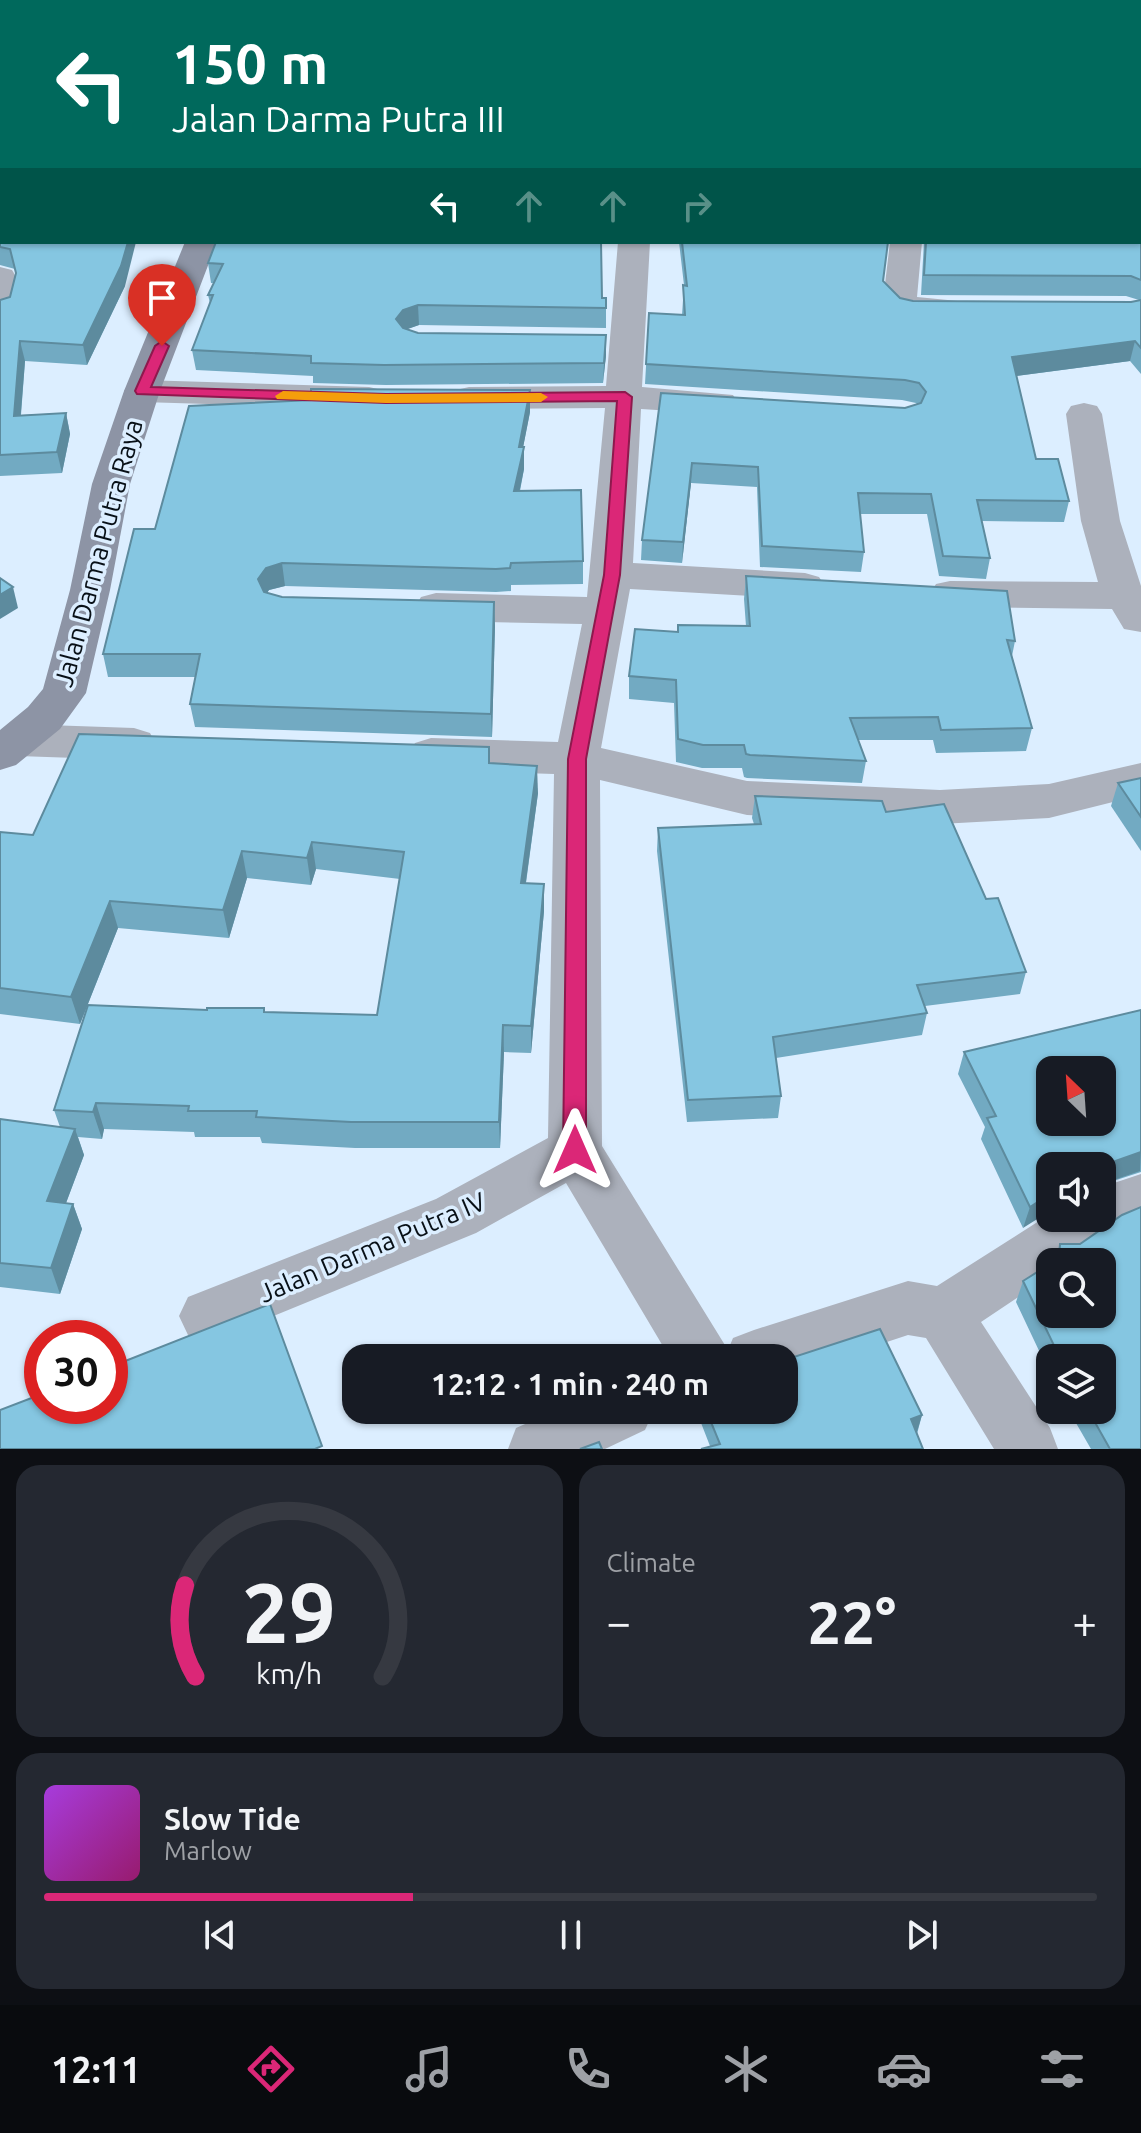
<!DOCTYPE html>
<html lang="en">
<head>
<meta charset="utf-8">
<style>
	:root { --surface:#171b24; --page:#242831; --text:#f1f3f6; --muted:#9ea1a6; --line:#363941; --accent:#db2777 }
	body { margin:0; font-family:Ubuntu,sans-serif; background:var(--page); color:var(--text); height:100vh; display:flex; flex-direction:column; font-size:30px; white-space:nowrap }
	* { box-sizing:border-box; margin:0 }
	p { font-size:26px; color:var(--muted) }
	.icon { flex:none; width:44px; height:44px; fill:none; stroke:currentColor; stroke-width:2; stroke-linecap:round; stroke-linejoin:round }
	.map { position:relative; height:1449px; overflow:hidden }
	.sheet { display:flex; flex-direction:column; gap:16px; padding:16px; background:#0d0f14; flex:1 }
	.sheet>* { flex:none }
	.guide { position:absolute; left:0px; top:0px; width:1142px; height:244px; box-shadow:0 2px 6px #0004; background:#00695c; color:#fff; overflow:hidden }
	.needle { width:52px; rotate:335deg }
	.buttons { position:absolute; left:1036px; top:1056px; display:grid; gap:16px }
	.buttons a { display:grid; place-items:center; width:80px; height:80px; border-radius:16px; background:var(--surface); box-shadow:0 2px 6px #0004; font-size:40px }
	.speed { position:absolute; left:24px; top:1320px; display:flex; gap:16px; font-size:40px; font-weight:700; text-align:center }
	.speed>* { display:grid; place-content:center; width:104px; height:104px; border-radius:50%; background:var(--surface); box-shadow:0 2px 6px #0004; line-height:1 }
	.speed .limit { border:12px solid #d22; background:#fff; color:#111 }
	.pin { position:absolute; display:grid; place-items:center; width:68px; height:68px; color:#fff; margin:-82px -34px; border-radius:50% 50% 50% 0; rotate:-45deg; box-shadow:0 0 8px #0007 }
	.pin .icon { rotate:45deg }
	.me { position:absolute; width:88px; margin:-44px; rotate:0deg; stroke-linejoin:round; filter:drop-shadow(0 0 6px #0008) }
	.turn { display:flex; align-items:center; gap:28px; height:168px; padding:0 40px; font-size:36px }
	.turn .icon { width:104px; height:104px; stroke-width:2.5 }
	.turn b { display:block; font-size:56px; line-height:68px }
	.lanes { display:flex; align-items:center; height:76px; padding:0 40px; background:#0003; justify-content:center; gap:40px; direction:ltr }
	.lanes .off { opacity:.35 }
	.big { font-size:60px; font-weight:700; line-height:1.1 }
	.sheet .card { flex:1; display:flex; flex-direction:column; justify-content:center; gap:12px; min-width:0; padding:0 28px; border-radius:24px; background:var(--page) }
	.sheet .dial { align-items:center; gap:0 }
	.dial svg { height:208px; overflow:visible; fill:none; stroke:var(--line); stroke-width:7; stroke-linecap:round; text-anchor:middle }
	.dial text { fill:var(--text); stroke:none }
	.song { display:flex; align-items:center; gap:24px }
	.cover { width:96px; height:96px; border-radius:12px; background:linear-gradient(135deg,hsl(280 70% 55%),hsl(320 70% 35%)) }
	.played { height:8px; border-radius:4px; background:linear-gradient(90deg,var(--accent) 35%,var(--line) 35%) }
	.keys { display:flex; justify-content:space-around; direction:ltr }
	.heat { display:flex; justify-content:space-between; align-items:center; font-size:44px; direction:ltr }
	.sheet .tiles { flex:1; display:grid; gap:16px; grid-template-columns:1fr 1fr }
	.card:last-child { grid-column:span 2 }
	.trip { position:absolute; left:342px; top:1344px; width:456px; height:80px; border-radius:24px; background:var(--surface); box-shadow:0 2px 6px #0004; font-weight:700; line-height:80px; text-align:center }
	.tabs { display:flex; height:128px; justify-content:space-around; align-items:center; background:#090b0e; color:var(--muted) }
	.tabs .icon { width:56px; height:56px }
	.tabs .selected { color:var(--accent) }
	.tabs b { font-size:36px; color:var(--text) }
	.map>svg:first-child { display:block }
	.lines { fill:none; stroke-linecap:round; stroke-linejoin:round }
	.lane { stroke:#acb1bc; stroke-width:26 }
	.street { fill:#acb1bc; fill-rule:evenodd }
	.secondary { fill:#8d94a5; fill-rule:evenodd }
	.wall { fill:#72aac2 }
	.shaded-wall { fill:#5d8b9e }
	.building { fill:#85c6e1; stroke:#5d8b9e; stroke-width:2; fill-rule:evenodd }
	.route { fill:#db2777; stroke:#8e194d; stroke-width:2 }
	.slow { fill:#f59e0b }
	.labels { text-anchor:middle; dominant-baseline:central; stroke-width:7; stroke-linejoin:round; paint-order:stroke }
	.street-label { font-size:26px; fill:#081017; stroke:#dceeff }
</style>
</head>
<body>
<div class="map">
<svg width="1141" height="1449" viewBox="0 0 1141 1449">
	<rect width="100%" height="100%" fill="#dceeff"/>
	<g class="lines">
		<path class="lane" d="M 567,2 L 568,0"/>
		<g class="street">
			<rect x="973" y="0" width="28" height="2"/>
			<rect x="1140" y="156" width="1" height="18"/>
			<path d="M 618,242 L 650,242 L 642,387 L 733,395 L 738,403 L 733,411 L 720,414 L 641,409 L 633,563 L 805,573 L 819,577 L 825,586 L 819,595 L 805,599 L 630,589 L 601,748 L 747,781 L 940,790 L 1049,784 L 1141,763 L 1141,795 L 1049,818 L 940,824 L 747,815 L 600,780 L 602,1146 L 728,1350 L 733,1338 L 754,1330 L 908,1281 L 937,1286 L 1050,1214 L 1050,1218 L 1102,1218 L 1102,1187 L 1141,1174 L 1141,1222 L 1112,1233 L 1071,1262 L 1050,1262 L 1050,1276 L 981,1322 L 1050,1428 L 1058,1449 L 994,1449 L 926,1338 L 908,1335 L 784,1376 L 784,1358 L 670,1358 L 566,1183 L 476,1233 L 208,1343 L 188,1335 L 179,1316 L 188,1297 L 436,1199 L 548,1138 L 554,774 L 431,770 L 415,765 L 409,754 L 415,743 L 431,738 L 558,742 L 582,624 L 436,621 L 421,617 L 415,607 L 421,597 L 436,593 L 587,597 L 605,408 L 469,409 L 456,406 L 451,398 L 456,390 L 469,387 L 606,386 Z"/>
			<path d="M 890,242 L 922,242 L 917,297 L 968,302 L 973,309 L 968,316 L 956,319 L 891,313 L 883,301 Z"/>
			<path d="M 0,267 L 12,270 C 20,281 20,304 12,315 L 0,318 Z"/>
			<path d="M 142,380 L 369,387 L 382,390 L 387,398 L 382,406 L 369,409 L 142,402 L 129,399 L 124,391 L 129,383 Z"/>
			<path d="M 1084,403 L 1097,406 L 1102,414 L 1120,521 L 1141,586 L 1141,632 L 1124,629 L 1112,609 L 950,607 L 936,604 L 930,594 L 936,584 L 950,581 L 1098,582 L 1081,521 L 1066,414 L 1071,406 Z"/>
			<path d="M 18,724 L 134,728 L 150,733 L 156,744 L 150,755 L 134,760 L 18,756 L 2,751 L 2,729 Z"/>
			<path d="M 557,1410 L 654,1410 L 645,1430 L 605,1449 L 508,1449 L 516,1428 Z"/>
		</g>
		<path class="secondary" d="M 185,242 L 217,242 L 160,391 L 130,484 L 110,590 L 86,693 L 60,729 L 16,765 L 0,770 L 0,730 L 28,707 L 43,689 L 70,590 L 92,484 L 124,391 Z"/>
	</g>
	<g class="wall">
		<path d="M 0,0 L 485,0 L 485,2 L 2,2 L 125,286 L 87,365 L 25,361 L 21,415 L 66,413 L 70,434 L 62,473 L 0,476 L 0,300 L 10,297 L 16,274 L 15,269 L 0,265 Z"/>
		<path d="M 1141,179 L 1141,374 L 1130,361 L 1016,376 L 1036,459 L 1069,501 L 1064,522 L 982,521 L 990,558 L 986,579 L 939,576 L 927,514 L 860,514 L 864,552 L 861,572 L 760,567 L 757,487 L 691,483 L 682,563 L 641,560 L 642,540 L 661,393 L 905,408 L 917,404 L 916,403 L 902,400 L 645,384 L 649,313 L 682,315 L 684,285 L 679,242 L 888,242 L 883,281 L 900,298 L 913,301 L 1131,302 L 1139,300 L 1126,296 L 921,295 L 924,242 L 1140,242 Z"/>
		<path d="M 216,242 L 602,298 L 606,308 L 606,328 L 419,325 L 407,329 L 418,333 L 606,355 L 603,383 L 386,385 L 313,383 L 313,376 L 196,370 L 192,350 L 210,303 L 208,295 L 214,283 L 211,283 L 208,263 Z"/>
		<path d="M 530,412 L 523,447 L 524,469 L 520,491 L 583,561 L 583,584 L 511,585 L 511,591 L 496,592 L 285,586 L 269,590 L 267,593 L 282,597 L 495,625 L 492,737 L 195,727 L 190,704 L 195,677 L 108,677 L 103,654 L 155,529 Z"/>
		<path d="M 746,576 L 1015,641 L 1012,656 L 1032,728 L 1026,751 L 936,753 L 933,740 L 858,740 L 866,761 L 862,783 L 747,778 L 744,777 L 742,768 L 702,768 L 676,762 L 674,703 L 629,699 L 629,676 L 677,632 L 746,626 L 744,599 Z"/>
		<path d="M 489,747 L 490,763 L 538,793 L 526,883 L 544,884 L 544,911 L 531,1053 L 504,1052 L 500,1148 L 355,1148 L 262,1143 L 260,1137 L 195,1137 L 194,1132 L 104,1129 L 102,1139 L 78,1137 L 84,1155 L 66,1203 L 73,1204 L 82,1229 L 60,1294 L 0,1287 L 0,1119 L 60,1127 L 54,1110 L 207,1010 L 264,1008 L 265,1012 L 377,1015 L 400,879 L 316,869 L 311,885 L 247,878 L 229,938 L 118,928 L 80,1024 L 0,1014 L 0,832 L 33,835 Z"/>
		<path d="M 1141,778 L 1141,851 L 1111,806 L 1118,783 Z"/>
		<path d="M 755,796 L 886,812 L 986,899 L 1026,972 L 1020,994 L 925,1006 L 927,1013 L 922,1035 L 776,1058 L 781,1096 L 778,1118 L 687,1122 L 657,851 L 658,828 L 754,824 L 752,818 Z"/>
		<path d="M 1141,1010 L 1141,1172 L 1107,1183 L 1107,1194 L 1102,1207 L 1102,1166 L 1050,1166 L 1023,1228 L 981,1139 L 985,1127 L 958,1074 L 964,1052 Z"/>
		<path d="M 1060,1244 L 1080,1244 L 1141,1449 L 1091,1449 L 1076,1423 L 1073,1423 L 1067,1410 L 1102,1410 L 1102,1358 L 1050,1358 L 1050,1374 L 1016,1302 L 1023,1281 L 1054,1261 Z"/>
		<path d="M 784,1356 L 788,1359 L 922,1415 L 917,1434 L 710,1446 L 696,1410 L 784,1410 Z"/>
	</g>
	<g class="shaded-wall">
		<path d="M 128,242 L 136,242 L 125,286 L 87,365 L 83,345 Z"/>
		<path d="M 418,305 L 419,325 L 405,330 L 396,319 L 403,310 Z"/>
		<path d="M 606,335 L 606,355 L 603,383 L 604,363 Z"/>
		<path d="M 20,341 L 25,361 L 19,436 L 14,416 Z"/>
		<path d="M 1135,341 L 1130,361 L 1008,377 L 1012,357 Z"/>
		<path d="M 530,390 L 530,412 L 522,453 L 524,447 L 524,469 L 515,513 L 514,491 L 519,447 Z"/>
		<path d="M 66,413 L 70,434 L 62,473 L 57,452 Z"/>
		<path d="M 692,463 L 691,483 L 682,563 L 683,542 Z"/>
		<path d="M 282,563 L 285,586 L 269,590 L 261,601 L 258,579 L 266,568 Z"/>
		<path d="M 13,587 L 18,608 L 0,619 L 0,595 Z"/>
		<path d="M 494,602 L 495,625 L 492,737 L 491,714 Z"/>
		<path d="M 537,766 L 538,793 L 522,910 L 521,883 Z"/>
		<path d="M 312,842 L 316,869 L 311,885 L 307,858 Z"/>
		<path d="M 242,851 L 247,878 L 229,938 L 223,910 Z"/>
		<path d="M 544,884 L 544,911 L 531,1053 L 531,1026 Z"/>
		<path d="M 110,901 L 118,928 L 80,1024 L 71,997 Z"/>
		<path d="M 503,1025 L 504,1052 L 500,1148 L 499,1122 Z"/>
		<path d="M 96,1103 L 104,1129 L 102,1139 L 93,1112 Z"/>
		<path d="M 75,1129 L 84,1155 L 57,1227 L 47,1201 Z"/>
		<path d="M 1141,1152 L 1140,1171 L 1102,1184 L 1107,1164 Z"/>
		<path d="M 1050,1194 L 1050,1211 L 1023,1228 L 1030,1207 Z"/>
		<path d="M 73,1204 L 82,1229 L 60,1294 L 51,1268 Z"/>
		<path d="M 1079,1410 L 1081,1410 L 1076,1423 L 1073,1423 Z"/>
		<path d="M 922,1415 L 916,1435 L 911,1419 Z"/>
	</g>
	<g class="building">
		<path d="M 0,0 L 385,0 L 385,2 L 2,2 L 2,242 L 128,242 L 121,266 L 83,345 L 20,341 L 14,416 L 66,413 L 57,452 L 0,455 L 0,300 L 10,297 L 16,273 L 10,249 L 0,247 L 1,24 L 0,23 Z"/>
		<path d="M 701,0 L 915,0 L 917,2 L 702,2 Z"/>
		<path d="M 998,0 L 1141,0 L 1141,140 L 1140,2 L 997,2 Z"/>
		<path d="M 1140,179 L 1141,179 L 1141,280 L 1131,276 L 924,275 L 926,242 L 1140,242 Z"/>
		<path d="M 216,242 L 601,242 L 602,298 L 606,298 L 606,308 L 418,305 L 403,310 L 396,319 L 403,328 L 418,333 L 606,335 L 604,363 L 384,365 L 311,363 L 311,356 L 192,350 L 213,295 L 208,295 L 223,264 L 208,263 Z"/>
		<path d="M 682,242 L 888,242 L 883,281 L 900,298 L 913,301 L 1131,302 L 1141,300 L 1141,348 L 1135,341 L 1012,357 L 1036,459 L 1058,459 L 1069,501 L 977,500 L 990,558 L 943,556 L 931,494 L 858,493 L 864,552 L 762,546 L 758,467 L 692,463 L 683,542 L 642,540 L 661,393 L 905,408 L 921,403 L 926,392 L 919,383 L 905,380 L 646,364 L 649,313 L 685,315 L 683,285 L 687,286 Z"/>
		<path d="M 311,389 L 530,390 L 519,447 L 524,447 L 514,491 L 581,490 L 583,561 L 511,563 L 510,568 L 496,569 L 282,563 L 266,568 L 258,579 L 264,592 L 282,597 L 494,602 L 491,714 L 190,704 L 200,654 L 103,654 L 134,529 L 155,529 L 189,406 L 311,400 Z"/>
		<path d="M 746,576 L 1007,591 L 1015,641 L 1007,640 L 1032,728 L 941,730 L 938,717 L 850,718 L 866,761 L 750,755 L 746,754 L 744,745 L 703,745 L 678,739 L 676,680 L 629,676 L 635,629 L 678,632 L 678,625 L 750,626 Z"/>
		<path d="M 0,578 L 13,587 L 0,595 Z"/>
		<path d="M 79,734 L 489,747 L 489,763 L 537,766 L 521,883 L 544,884 L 531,1026 L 503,1025 L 499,1122 L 351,1122 L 256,1117 L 257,1111 L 188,1111 L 189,1106 L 96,1103 L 93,1112 L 54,1110 L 88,1005 L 207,1010 L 207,1008 L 264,1008 L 264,1012 L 377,1015 L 404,852 L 312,842 L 307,858 L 242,851 L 223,910 L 110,901 L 71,997 L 0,988 L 0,832 L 33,835 Z"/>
		<path d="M 1141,778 L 1141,817 L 1118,783 Z"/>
		<path d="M 755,796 L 882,801 L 886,812 L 944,804 L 986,899 L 998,898 L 1026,972 L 917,985 L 927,1013 L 773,1037 L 781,1096 L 688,1100 L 658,828 L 761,824 Z"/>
		<path d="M 1141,1010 L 1141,1152 L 1107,1164 L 1107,1194 L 1102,1194 L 1102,1166 L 1050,1166 L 1050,1194 L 1030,1207 L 987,1118 L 996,1116 L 964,1052 ZM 1050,1070 L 1102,1070 L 1102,1122 L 1050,1122 Z"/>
		<path d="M 0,1119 L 75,1129 L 47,1201 L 73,1204 L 51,1268 L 0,1263 Z"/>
		<path d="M 1141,1207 L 1141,1449 L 1110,1449 L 1088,1410 L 1102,1410 L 1102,1358 L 1060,1358 L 1023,1281 L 1050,1264 L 1050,1314 L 1102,1314 L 1102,1262 L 1053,1262 L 1059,1258 L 1060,1244 L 1080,1244 L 1122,1215 Z"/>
		<path d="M 270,1304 L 322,1446 L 315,1449 L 0,1449 L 0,1410 L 42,1394 L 42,1406 L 110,1406 L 110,1367 Z"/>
		<path d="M 880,1329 L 922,1415 L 911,1419 L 923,1449 L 701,1449 L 720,1444 L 706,1410 L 784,1410 L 784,1358 L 760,1358 L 784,1350 L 784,1356 L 788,1359 Z"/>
		<path d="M 599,1442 L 602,1449 L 580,1449 Z"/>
	</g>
	<path class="route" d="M 162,341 L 169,346 L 151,387 L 386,394 L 625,392 L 632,397 L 620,575 L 586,759 L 586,1150 L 582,1157 L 575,1160 L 567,1157 L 563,1150 L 568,759 L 604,575 L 617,401 L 386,403 L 137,394 L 135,391 L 155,346 Z"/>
	<path class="slow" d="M 283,391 L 386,394 L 541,393 L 548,397 L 541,402 L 386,403 L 277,399 L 275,396 Z"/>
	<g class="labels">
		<g class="street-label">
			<text transform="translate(98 553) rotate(-75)">Jalan Darma Putra Raya</text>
			<text transform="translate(372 1247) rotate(-23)">Jalan Darma Putra IV</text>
		</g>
	</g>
</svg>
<div class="buttons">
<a><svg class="needle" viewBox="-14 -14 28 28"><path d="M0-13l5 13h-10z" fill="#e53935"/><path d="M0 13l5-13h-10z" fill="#9ea1a6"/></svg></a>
<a><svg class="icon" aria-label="sound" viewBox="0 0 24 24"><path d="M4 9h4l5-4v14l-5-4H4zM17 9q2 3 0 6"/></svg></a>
<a><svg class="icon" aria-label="search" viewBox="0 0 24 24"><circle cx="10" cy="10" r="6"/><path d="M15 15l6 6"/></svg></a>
<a><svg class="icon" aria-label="layers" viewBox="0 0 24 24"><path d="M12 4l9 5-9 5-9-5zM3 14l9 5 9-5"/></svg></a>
</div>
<div class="speed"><div class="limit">30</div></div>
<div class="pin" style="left:162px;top:346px;background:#d93025"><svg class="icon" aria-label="arrive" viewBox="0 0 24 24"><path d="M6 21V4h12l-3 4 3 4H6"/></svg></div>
<svg class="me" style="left:575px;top:1150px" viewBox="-20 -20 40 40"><path d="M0-17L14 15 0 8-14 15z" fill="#db2777" stroke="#fff" stroke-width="4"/></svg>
<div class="trip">12:12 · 1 min · 240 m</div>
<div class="guide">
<div class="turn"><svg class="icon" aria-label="left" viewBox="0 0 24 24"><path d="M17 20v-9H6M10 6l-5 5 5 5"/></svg><div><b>150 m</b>Jalan Darma Putra III</div></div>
<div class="lanes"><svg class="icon" aria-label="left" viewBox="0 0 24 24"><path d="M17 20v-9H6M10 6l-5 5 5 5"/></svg><svg class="icon off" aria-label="ahead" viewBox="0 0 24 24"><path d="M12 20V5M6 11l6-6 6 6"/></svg><svg class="icon off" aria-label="ahead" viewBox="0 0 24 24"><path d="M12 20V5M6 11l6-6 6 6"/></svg><svg class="icon off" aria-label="right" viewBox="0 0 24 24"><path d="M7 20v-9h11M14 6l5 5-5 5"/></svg></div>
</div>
</div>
<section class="sheet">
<div class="tiles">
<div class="card dial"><svg viewBox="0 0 100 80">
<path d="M14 69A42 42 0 1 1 86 69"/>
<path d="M14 69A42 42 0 0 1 10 34" stroke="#db2777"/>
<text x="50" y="56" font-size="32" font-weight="700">29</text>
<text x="50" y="72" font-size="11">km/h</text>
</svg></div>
<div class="card"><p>Climate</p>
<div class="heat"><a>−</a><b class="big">22°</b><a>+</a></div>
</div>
<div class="card">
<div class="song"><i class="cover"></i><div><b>Slow Tide</b><p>Marlow</p></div></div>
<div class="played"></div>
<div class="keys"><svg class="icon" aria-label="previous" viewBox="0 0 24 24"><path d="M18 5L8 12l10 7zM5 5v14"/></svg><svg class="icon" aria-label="pause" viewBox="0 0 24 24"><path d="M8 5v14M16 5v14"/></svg><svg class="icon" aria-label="next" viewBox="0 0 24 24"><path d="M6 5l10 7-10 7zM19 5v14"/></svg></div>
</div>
</div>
</section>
<nav class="tabs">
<b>12:11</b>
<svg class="icon selected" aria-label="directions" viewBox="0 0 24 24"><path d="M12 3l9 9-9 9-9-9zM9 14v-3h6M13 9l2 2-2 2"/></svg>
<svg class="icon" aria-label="music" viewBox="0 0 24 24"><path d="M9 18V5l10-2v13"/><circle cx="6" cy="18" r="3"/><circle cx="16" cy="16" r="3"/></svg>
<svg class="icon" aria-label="phone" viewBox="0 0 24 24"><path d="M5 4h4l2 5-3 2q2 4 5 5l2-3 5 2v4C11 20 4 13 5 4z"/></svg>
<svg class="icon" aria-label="climate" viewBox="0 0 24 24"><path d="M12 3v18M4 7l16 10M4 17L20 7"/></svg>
<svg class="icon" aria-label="car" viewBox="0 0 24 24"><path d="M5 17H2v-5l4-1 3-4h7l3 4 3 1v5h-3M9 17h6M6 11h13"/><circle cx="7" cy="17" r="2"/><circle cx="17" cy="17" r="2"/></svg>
<svg class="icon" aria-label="filters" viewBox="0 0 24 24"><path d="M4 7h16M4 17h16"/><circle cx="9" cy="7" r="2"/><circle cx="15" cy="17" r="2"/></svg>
</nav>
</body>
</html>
